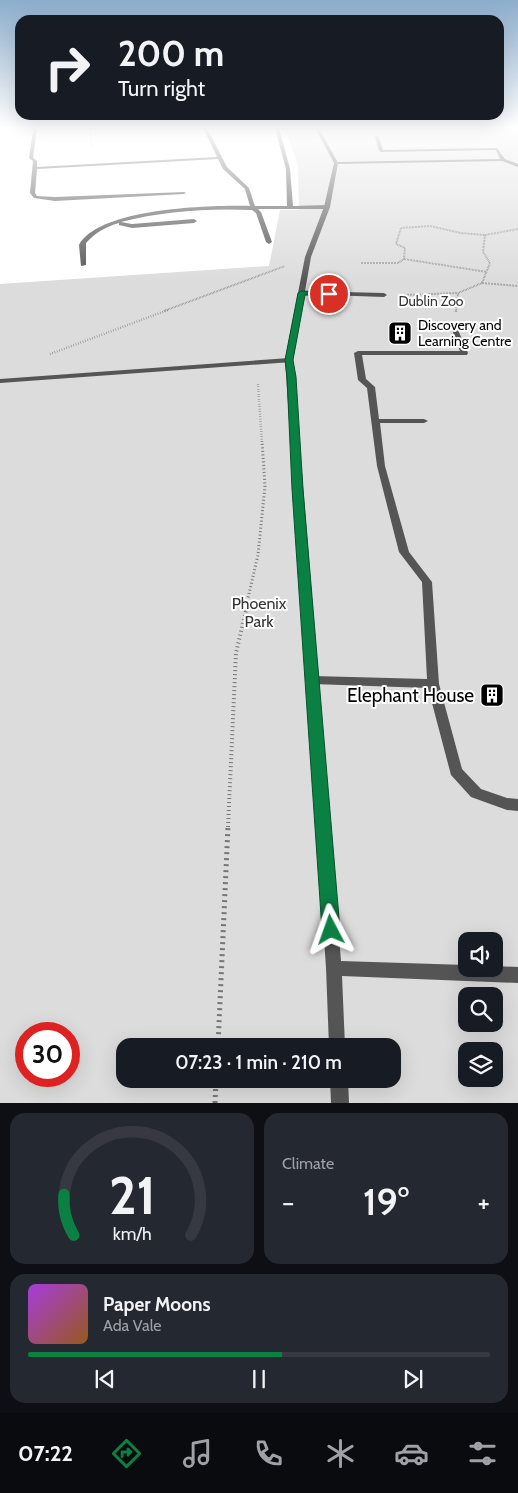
<!DOCTYPE html>
<html lang="en">
<head>
<meta charset="utf-8">
<style>
	:root { --surface:#171b24; --page:#242831; --text:#f1f3f6; --muted:#9ea1a6; --line:#363941; --accent:#0b8043 }
	body { margin:0; font-family:Cabin,sans-serif; background:var(--page); color:var(--text); height:100vh; display:flex; flex-direction:column; font-size:19px; white-space:nowrap }
	* { box-sizing:border-box; margin:0 }
	p { font-size:16px; color:var(--muted) }
	.icon { flex:none; width:28px; height:28px; fill:none; stroke:currentColor; stroke-width:2; stroke-linecap:round; stroke-linejoin:round }
	.map { position:relative; height:1103px; overflow:hidden }
	.sheet { display:flex; flex-direction:column; gap:10px; padding:10px; background:#0d0f14; flex:1 }
	.sheet>* { flex:none }
	.banner { position:absolute; left:15px; top:15px; width:489px; height:105px; border-radius:15px; box-shadow:0 5px 20px #0002; background:#171b24; color:var(--text); overflow:hidden }
	.controls { position:absolute; left:458px; top:932px; display:grid; gap:10px }
	.controls a { display:grid; place-items:center; width:45px; height:45px; border-radius:10px; background:var(--surface); box-shadow:0 5px 20px #0002; font-size:25px }
	.speed { position:absolute; left:15px; top:1022px; display:flex; gap:10px; font-size:25px; font-weight:700; text-align:center }
	.speed>* { display:grid; place-content:center; width:65px; height:65px; border-radius:50%; background:var(--surface); box-shadow:0 5px 20px #0002; line-height:1 }
	.speed .limit { border:8px solid #d22; background:#fff; color:#111 }
	.pin { position:absolute; display:grid; place-items:center; width:42px; height:42px; color:#fff; margin:-21px; border:2px solid #fff; border-radius:50%; box-shadow:0 1px 5px #0007 }
	.me { position:absolute; width:55px; margin:-28px; rotate:356deg; stroke-linejoin:round; filter:drop-shadow(0 0 4px #0008) }
	.turn { display:flex; align-items:center; gap:18px; height:105px; padding:0 20px; font-size:22px }
	.turn .icon { width:65px; height:65px; stroke-width:2.5 }
	.turn b { display:block; font-size:35px; line-height:42px }
	.big { font-size:38px; font-weight:600; line-height:1.1 }
	.sheet .card { flex:1; display:flex; flex-direction:column; justify-content:center; gap:8px; min-width:0; padding:0 18px; border-radius:15px; background:var(--page) }
	.sheet .dial { align-items:center; gap:0 }
	.dial svg { height:130px; overflow:visible; fill:none; stroke:var(--line); stroke-width:7; stroke-linecap:round; text-anchor:middle }
	.dial text { fill:var(--text); stroke:none }
	.song { display:flex; align-items:center; gap:15px }
	.cover { width:60px; height:60px; border-radius:8px; background:linear-gradient(135deg,hsl(280 70% 55%),hsl(30 70% 35%)) }
	.played { height:5px; border-radius:2px; background:linear-gradient(90deg,var(--accent) 55%,var(--line) 55%) }
	.keys { display:flex; justify-content:space-around; direction:ltr }
	.heat { display:flex; justify-content:space-between; align-items:center; font-size:28px; direction:ltr }
	.sheet .tiles { flex:1; display:grid; gap:10px; grid-template-columns:1fr 1fr }
	.card:last-child { grid-column:span 2 }
	.trip { position:absolute; left:116px; top:1038px; width:285px; height:50px; border-radius:15px; background:var(--surface); box-shadow:0 5px 20px #0002; font-weight:600; line-height:50px; text-align:center }
	.tab-bar { display:flex; height:80px; justify-content:space-around; align-items:center; background:#090b0e; color:var(--muted) }
	.tab-bar .icon { width:35px; height:35px }
	.tab-bar .current { color:var(--accent) }
	.tab-bar b { font-size:22px; color:var(--text) }
	.map>svg:first-child { display:block }
	.green { fill:#dcdcdc; fill-rule:evenodd }
	.lines { fill:none; stroke-linecap:round; stroke-linejoin:round }
	.path-far5 { stroke:#777; stroke-width:1; stroke-dasharray:0.5 1; stroke-linecap:butt }
	.path-far4 { stroke:#777; stroke-width:2; stroke-dasharray:0.5 1; stroke-linecap:butt }
	.path-far3 { stroke:#777; stroke-width:2.5; stroke-dasharray:0.5 2; stroke-linecap:butt }
	.path-far2 { stroke:#777; stroke-width:3; stroke-dasharray:1 2.5; stroke-linecap:butt }
	.path-far1 { stroke:#777; stroke-width:4; stroke-dasharray:1 3; stroke-linecap:butt }
	.path { stroke:#777; stroke-width:5; stroke-dasharray:2 4; stroke-linecap:butt }
	.service { fill:#555; fill-rule:evenodd }
	.minor { fill:#555; fill-rule:evenodd }
	.route { fill:#0b8043; stroke:#07532c }
	.labels { text-anchor:middle; dominant-baseline:central; stroke-width:4; stroke-linejoin:round; paint-order:stroke }
	.far-park-label { font-size:14px; fill:#333; stroke:#fff }
	.far-poi-label { font-size:14px; fill:#000; stroke:#fff; text-anchor:start }
	.park-label { font-size:16px; fill:#333; stroke:#fff }
	.near-poi-label { font-size:19px; fill:#000; stroke:#fff; text-anchor:end }
</style>
</head>
<body>
<div class="map">
<svg width="518" height="1103" viewBox="0 0 518 1103">
	<rect width="100%" height="100%" fill="#fff"/>
	<path class="green" d="M 285,128 L 518,128 L 518,1103 L 0,1103 L 0,284 L 269,266 L 280,210 L 299,210 L 298,166 ZM 466,941 L 494,941 L 494,969 L 466,969 ZM 466,996 L 494,996 L 494,1024 L 466,1024 ZM 26,1034 L 69,1034 L 69,1076 L 26,1076 ZM 125,1046 L 392,1046 L 392,1079 L 125,1079 ZM 466,1051 L 494,1051 L 494,1079 L 466,1079 Z"/>
	<g class="lines">
		<path class="path-far5" d="M 90,128 L 92,147"/>
		<g class="path-far4">
			<path d="M 404,259 L 487,272"/>
			<path d="M 361,263 L 398,263 L 404,259 L 405,248 L 396,244 L 401,228 L 430,226 L 461,233 L 485,235"/>
			<path d="M 482,283 L 518,286"/>
			<path d="M 404,295 L 458,293 L 482,283 L 490,263 L 483,252 L 485,235 L 518,229"/>
			<path d="M 164,311 L 285,266"/>
			<path d="M 456,311 L 458,293"/>
		</g>
		<g class="path-far3">
			<path d="M 456,312 L 456,310"/>
			<path d="M 50,354 L 168,310"/>
			<path d="M 258,384 L 262,443"/>
		</g>
		<path class="path-far2" d="M 245,611 L 258,555 L 265,486 L 262,441"/>
		<path class="path-far1" d="M 228,827 L 236,653 L 246,610"/>
		<g class="path">
			<path d="M 218,1046 L 228,826"/>
			<path d="M 215,1103 L 216,1079"/>
		</g>
		<g class="service">
			<path d="M 30,128 L 37,129 L 33,158 L 37,161 L 37,167 L 217,157 L 203,128 L 207,128 L 227,167 L 249,188 L 255,206 L 287,206 L 286,169 L 275,128 L 279,128 L 290,169 L 293,206 L 327,205 L 330,207 L 327,209 L 258,209 L 261,212 L 272,242 L 269,244 L 266,242 L 256,213 L 252,210 C 208,208 163,211 121,222 L 132,224 L 194,219 L 197,221 L 194,223 L 132,228 L 119,225 L 119,223 C 105,227 95,233 86,243 L 86,265 L 81,266 L 79,245 C 99,208 211,205 250,206 L 245,189 L 223,169 L 218,159 L 37,169 L 35,193 L 37,196 L 55,197 L 184,192 L 186,193 L 184,194 L 55,201 L 34,198 L 30,193 L 33,161 L 29,158 L 33,130 Z"/>
			<path d="M 377,136 L 379,137 L 383,150 L 497,148 L 505,159 L 518,164 L 518,167 L 502,161 L 336,164 L 334,163 L 336,162 L 500,159 L 496,150 L 381,152 L 379,151 L 375,137 Z"/>
			<path d="M 301,291 L 384,293 L 387,295 L 384,297 L 299,294 L 298,293 Z"/>
			<path d="M 453,329 L 458,330 L 468,353 L 467,355 L 362,355 L 366,379 L 375,387 L 379,419 L 424,419 L 428,421 L 424,423 L 380,423 L 385,466 L 409,552 L 432,582 L 439,684 L 462,769 L 481,789 L 507,798 L 518,799 L 518,811 L 507,810 L 471,797 L 451,775 L 428,688 L 313,684 L 309,683 L 307,680 L 309,677 L 313,676 L 427,679 L 422,582 L 399,552 L 377,466 L 367,388 L 358,380 L 354,353 L 358,351 L 460,351 L 452,330 Z"/>
			<path d="M 289,358 L 293,360 L 292,362 L 0,383 L 0,379 Z"/>
		</g>
		<g class="minor">
			<path d="M 315,128 L 319,128 L 338,163 L 330,207 L 311,257 L 293,360 L 341,961 L 466,965 L 466,969 L 494,969 L 494,966 L 518,967 L 518,983 L 342,976 L 345,1046 L 329,1046 L 326,968 L 285,360 L 305,257 L 324,207 L 334,163 Z"/>
			<path d="M 330,1079 L 348,1079 L 349,1103 L 331,1103 Z"/>
		</g>
	</g>
	<linearGradient id="sky" x2="0" y2="1"><stop stop-color="#8cadcc"/><stop offset="0.45" stop-color="#fff"/><stop offset="1" stop-color="#fff" stop-opacity="0"/></linearGradient>
	<rect width="518" height="282" fill="url(#sky)"/>
	<path class="route" d="M 301,291 L 329,292 L 333,294 L 329,296 L 305,295 L 293,360 L 296,377 L 303,489 L 340,930 L 337,936 L 331,938 L 325,936 L 322,930 L 292,489 L 287,377 L 285,360 L 298,293 Z"/>
	<defs>
		<g id="building-square" transform="scale(1.25)"><rect x="-9" y="-9" width="18" height="18" rx="4" fill="#000" stroke="#fff"/><path d="M-4-6H4V6H1V3H-1V6H-4ZM-2.5-4.3h1.7v1.8h-1.7ZM.8-4.3h1.7v1.8H.8ZM-2.5-1h1.7V.8h-1.7ZM.8-1h1.7V.8H.8Z" fill="#fff"/></g>
	</defs>
	<g fill-rule="evenodd">
		<use href="#building-square" x="400" y="333"/>
		<use href="#building-square" x="492" y="695"/>
	</g>
	<g class="labels">
		<g class="far-park-label">
			<text x="431" y="301">Dublin Zoo</text>
		</g>
		<g class="far-poi-label">
			<text x="418" y="325">Discovery and<tspan x="418" dy="16">Learning Centre</tspan></text>
		</g>
		<g class="park-label">
			<text x="259" y="603">Phoenix<tspan x="259" dy="18">Park</tspan></text>
		</g>
		<g class="near-poi-label">
			<text x="474" y="695">Elephant House</text>
		</g>
	</g>
</svg>
<div class="controls">
<a><svg class="icon" aria-label="sound" viewBox="0 0 24 24"><path d="M4 9h4l5-4v14l-5-4H4zM17 9q2 3 0 6"/></svg></a>
<a><svg class="icon" aria-label="search" viewBox="0 0 24 24"><circle cx="10" cy="10" r="6"/><path d="M15 15l6 6"/></svg></a>
<a><svg class="icon" aria-label="layers" viewBox="0 0 24 24"><path d="M12 4l9 5-9 5-9-5zM3 14l9 5 9-5"/></svg></a>
</div>
<div class="speed"><div class="limit">30</div></div>
<div class="pin" style="left:329px;top:294px;background:#d93025"><svg class="icon" aria-label="arrive" viewBox="0 0 24 24"><path d="M6 21V4h12l-3 4 3 4H6"/></svg></div>
<svg class="me" style="left:331px;top:930px" viewBox="-20 -20 40 40"><path d="M0-17L14 15 0 8-14 15z" fill="#0b8043" stroke="#fff" stroke-width="4"/></svg>
<div class="trip">07:23 · 1 min · 210 m</div>
<div class="banner">
<div class="turn"><svg class="icon" aria-label="right" viewBox="0 0 24 24"><path d="M7 20v-9h11M14 6l5 5-5 5"/></svg><div><b>200 m</b>Turn right</div></div>
</div>
</div>
<section class="sheet">
<div class="tiles">
<div class="card dial"><svg viewBox="0 0 100 80">
<path d="M14 69A42 42 0 1 1 86 69"/>
<path d="M14 69A42 42 0 0 1 8 44" stroke="#0b8043"/>
<text x="50" y="56" font-size="32" font-weight="700">21</text>
<text x="50" y="72" font-size="11">km/h</text>
</svg></div>
<div class="card"><p>Climate</p>
<div class="heat"><a>−</a><b class="big">19°</b><a>+</a></div>
</div>
<div class="card">
<div class="song"><i class="cover"></i><div><b>Paper Moons</b><p>Ada Vale</p></div></div>
<div class="played"></div>
<div class="keys"><svg class="icon" aria-label="previous" viewBox="0 0 24 24"><path d="M18 5L8 12l10 7zM5 5v14"/></svg><svg class="icon" aria-label="pause" viewBox="0 0 24 24"><path d="M8 5v14M16 5v14"/></svg><svg class="icon" aria-label="next" viewBox="0 0 24 24"><path d="M6 5l10 7-10 7zM19 5v14"/></svg></div>
</div>
</div>
</section>
<nav class="tab-bar">
<b>07:22</b>
<svg class="icon current" aria-label="directions" viewBox="0 0 24 24"><path d="M12 3l9 9-9 9-9-9zM9 14v-3h6M13 9l2 2-2 2"/></svg>
<svg class="icon" aria-label="music" viewBox="0 0 24 24"><path d="M9 18V5l10-2v13"/><circle cx="6" cy="18" r="3"/><circle cx="16" cy="16" r="3"/></svg>
<svg class="icon" aria-label="phone" viewBox="0 0 24 24"><path d="M5 4h4l2 5-3 2q2 4 5 5l2-3 5 2v4C11 20 4 13 5 4z"/></svg>
<svg class="icon" aria-label="climate" viewBox="0 0 24 24"><path d="M12 3v18M4 7l16 10M4 17L20 7"/></svg>
<svg class="icon" aria-label="car" viewBox="0 0 24 24"><path d="M5 17H2v-5l4-1 3-4h7l3 4 3 1v5h-3M9 17h6M6 11h13"/><circle cx="7" cy="17" r="2"/><circle cx="17" cy="17" r="2"/></svg>
<svg class="icon" aria-label="filters" viewBox="0 0 24 24"><path d="M4 7h16M4 17h16"/><circle cx="9" cy="7" r="2"/><circle cx="15" cy="17" r="2"/></svg>
</nav>
</body>
</html>
